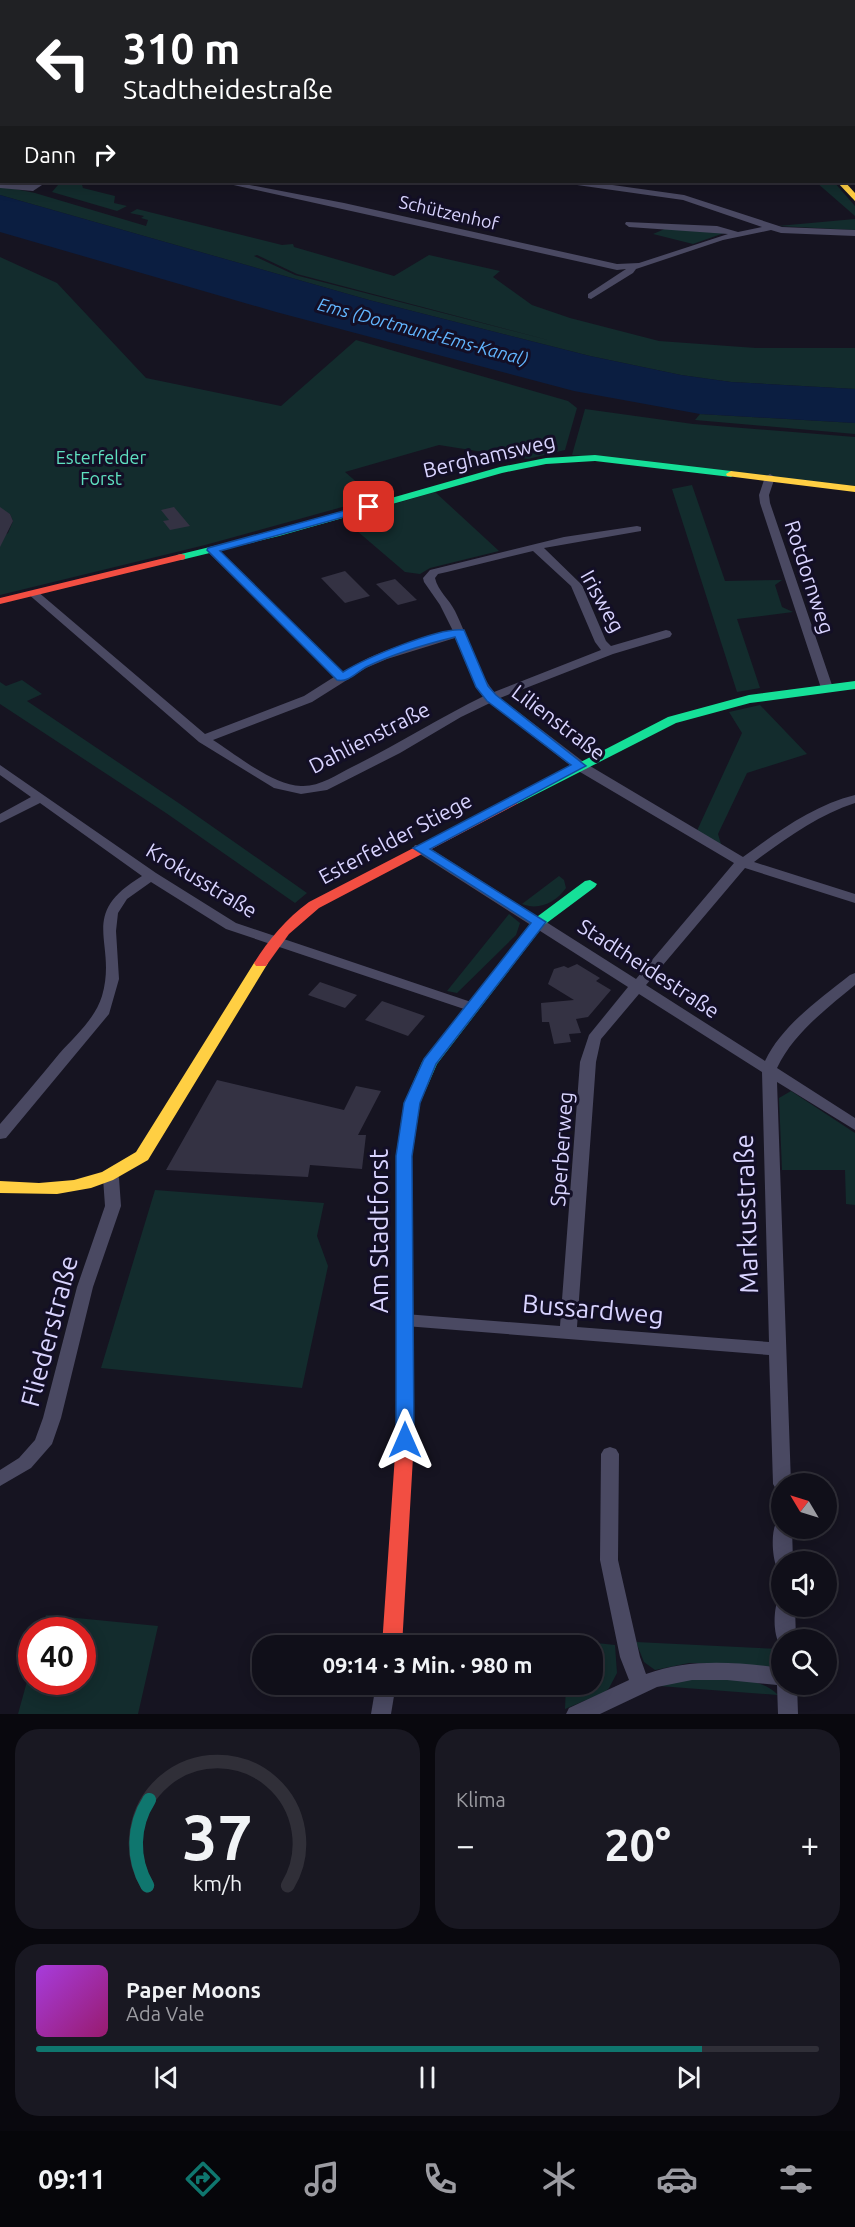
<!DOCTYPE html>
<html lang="de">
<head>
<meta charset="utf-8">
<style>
	:root { --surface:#100f19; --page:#191822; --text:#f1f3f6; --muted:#9c9ca2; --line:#302f38; --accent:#0f766e }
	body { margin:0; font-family:Ubuntu,sans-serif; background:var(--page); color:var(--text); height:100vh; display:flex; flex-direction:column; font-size:22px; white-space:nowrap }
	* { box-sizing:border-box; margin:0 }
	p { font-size:20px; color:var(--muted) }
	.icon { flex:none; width:33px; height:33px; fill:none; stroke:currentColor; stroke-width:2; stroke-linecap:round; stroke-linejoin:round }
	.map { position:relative; height:1714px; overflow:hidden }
	.side { display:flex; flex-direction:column; gap:15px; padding:15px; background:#09080e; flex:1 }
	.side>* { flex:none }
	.hud { position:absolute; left:0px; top:0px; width:855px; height:183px; box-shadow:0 3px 15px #0003,0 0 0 2px var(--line); background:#202124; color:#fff; overflow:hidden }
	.needle { width:39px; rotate:308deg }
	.controls { position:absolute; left:771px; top:1473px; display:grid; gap:12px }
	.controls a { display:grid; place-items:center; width:66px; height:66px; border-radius:50%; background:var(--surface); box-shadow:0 3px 15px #0003,0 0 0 2px var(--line); font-size:30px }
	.speed { position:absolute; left:18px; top:1617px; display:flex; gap:12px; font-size:30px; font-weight:700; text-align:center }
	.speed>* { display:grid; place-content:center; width:78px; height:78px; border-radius:50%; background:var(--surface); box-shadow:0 3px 15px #0003,0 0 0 2px var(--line); line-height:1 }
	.speed .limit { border:9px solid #d22; background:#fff; color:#111 }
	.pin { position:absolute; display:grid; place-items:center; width:51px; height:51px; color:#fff; margin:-26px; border-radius:12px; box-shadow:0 3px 9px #0006 }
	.me { position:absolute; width:66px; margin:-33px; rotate:0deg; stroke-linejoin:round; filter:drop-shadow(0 0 4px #0008) }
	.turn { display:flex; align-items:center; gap:21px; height:126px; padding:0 24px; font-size:27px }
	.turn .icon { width:78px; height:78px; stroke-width:2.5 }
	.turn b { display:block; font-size:42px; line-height:51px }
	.then { display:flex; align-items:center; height:57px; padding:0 24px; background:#0003; gap:12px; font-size:22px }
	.big { font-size:45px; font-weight:600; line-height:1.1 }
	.side .card { flex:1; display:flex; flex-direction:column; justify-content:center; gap:9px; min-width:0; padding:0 21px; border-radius:24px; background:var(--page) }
	.side .dial { align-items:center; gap:0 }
	.dial svg { height:156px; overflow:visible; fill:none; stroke:var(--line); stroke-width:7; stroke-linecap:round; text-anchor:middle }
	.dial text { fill:var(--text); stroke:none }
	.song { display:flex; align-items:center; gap:18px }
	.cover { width:72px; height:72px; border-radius:9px; background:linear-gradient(135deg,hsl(280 70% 55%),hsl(320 70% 35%)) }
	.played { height:6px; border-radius:3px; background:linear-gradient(90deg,var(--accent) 85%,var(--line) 85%) }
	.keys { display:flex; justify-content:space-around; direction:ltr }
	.heat { display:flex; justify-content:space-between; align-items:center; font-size:33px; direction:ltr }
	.side .tiles { flex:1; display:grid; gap:15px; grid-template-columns:1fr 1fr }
	.card:last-child { grid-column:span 2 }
	.trip { position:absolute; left:252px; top:1635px; width:351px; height:60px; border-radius:24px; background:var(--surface); box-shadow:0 3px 15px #0003,0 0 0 2px var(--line); font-weight:600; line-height:60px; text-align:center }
	.menu { display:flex; height:96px; justify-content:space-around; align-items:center; background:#06060a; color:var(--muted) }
	.menu .icon { width:42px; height:42px }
	.menu .active { color:var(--accent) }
	.menu b { font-size:27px; color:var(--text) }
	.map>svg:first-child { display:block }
	.green { fill:#132c2d; fill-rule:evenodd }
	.water { fill:#0b1e41 }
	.building { fill:#343243 }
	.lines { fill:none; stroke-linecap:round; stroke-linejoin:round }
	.street { fill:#4a4962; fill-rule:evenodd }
	.fast { fill:#16e098; fill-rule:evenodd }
	.slow { fill:#ffcf43; fill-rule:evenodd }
	.jam { fill:#f24e42; fill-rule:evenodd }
	.rail-casing { stroke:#43596b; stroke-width:4.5 }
	.rail { stroke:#130f26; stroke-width:3; stroke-dasharray:8; stroke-linecap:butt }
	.route { fill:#1a73e8; stroke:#114b97; stroke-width:1.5 }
	.labels { text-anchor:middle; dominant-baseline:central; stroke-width:6; stroke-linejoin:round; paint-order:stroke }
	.far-street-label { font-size:18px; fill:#d9d4ff; stroke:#130f26 }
	.far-water-label { font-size:18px; font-style:italic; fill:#62b6ff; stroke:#130f26 }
	.far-park-label { font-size:18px; fill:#5fe0c0; stroke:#130f26 }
	.street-label { font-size:21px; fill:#d9d4ff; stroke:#130f26 }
	.near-street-label { font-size:26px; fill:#d9d4ff; stroke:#130f26 }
</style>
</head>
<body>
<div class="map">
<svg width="855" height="1714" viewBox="0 0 855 1714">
	<rect width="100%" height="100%" fill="#161421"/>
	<g class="green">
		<path d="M 0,0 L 411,0 L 414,1 L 2,2 L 2,42 Z"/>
		<path d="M 645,0 L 855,0 L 855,45 L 854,2 Z"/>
		<path d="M 81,182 L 83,188 L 115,196 L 114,203 L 127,206 L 117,211 L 52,192 L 58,185 Z"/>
		<path d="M 816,182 L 834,182 L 855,206 L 855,216 Z"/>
		<path d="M 0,186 L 35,193 L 146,226 L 148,220 L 141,218 L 144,216 L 130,213 L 137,209 L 282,245 L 293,244 L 294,247 L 394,276 L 429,255 L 500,271 L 493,277 L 532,305 L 570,318 L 659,341 L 756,348 L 855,348 L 855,389 L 731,382 L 681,375 L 590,356 L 369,300 L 0,195 ZM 257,255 L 297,274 L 552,341 L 295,275 L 254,256 Z"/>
		<path d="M 855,219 L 855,230 L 778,226 Z"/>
		<path d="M 667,228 L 724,233 L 693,244 L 653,234 Z"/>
		<path d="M 0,257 L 57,283 L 146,378 L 281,406 L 356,340 L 568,401 L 577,408 L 565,450 L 528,459 L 439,445 L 345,472 L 375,498 L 205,545 L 0,595 L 0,538 L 8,533 L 13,521 L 10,514 L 0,509 Z"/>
		<path d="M 585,409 L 693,424 L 855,437 L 855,486 L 572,455 Z"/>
		<path d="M 700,414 L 855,423 L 855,434 L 695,420 Z"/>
		<path d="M 692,485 L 725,581 L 782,580 L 775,585 L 782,607 L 793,612 L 737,619 L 760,688 L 737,692 L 672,489 Z"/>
		<path d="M 435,492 L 499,551 L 430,568 L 420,574 L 405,572 L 343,519 Z"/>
		<path d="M 22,680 L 42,694 L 27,701 L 183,806 L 307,893 L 295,903 L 166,813 L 0,704 L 0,682 L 6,686 Z"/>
		<path d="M 760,705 L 807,754 L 747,773 L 718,834 L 723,851 L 695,835 L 742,733 L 729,712 Z"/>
		<path d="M 559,876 L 564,880 L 566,888 C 556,902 539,911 522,904 Z"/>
		<path d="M 509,914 L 520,923 L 516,935 L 457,993 L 447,991 Z"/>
		<path d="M 791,1091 L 855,1133 L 855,1205 L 846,1204 L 845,1170 L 782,1170 L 779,1098 Z"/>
		<path d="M 155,1190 L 324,1203 L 317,1236 L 328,1266 L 302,1388 L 101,1368 Z"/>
		<path d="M 46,1615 L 158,1626 L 138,1714 L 18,1714 L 31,1667 L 32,1682 L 82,1682 L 82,1630 L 42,1630 Z"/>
		<path d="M 569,1640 L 615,1645 L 617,1673 L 609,1688 L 605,1692 L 565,1709 L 566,1685 L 592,1684 L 592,1646 L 568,1645 Z"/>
		<path d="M 636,1642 L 780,1649 L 780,1661 L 775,1666 L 767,1667 L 728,1663 L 689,1663 L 655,1670 L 644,1662 Z"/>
		<path d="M 687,1677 C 715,1679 759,1674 778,1695 L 659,1686 Z"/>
	</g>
	<path class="water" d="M 0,195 L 369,300 L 590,356 L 681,375 L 731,382 L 855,389 L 855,423 L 700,414 L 574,391 L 276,312 L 0,232 Z"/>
	<g class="building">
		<path d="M 0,507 L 10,514 L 13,521 L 0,547 Z"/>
		<path d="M 174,507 L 190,526 L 170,530 L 163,521 L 169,520 L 161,510 Z"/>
		<path d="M 345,571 L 370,596 L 345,603 L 321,578 Z"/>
		<path d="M 395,579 L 417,600 L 398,605 L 376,584 Z"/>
		<path d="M 577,964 L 600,978 L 596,981 L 611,990 L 588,1017 L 576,1019 L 581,1033 L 569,1034 L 571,1042 L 554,1044 L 549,1022 L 542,1022 L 541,1003 L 574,1000 L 548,984 L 554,969 L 564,966 L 568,968 Z"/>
		<path d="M 320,982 L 357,995 L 345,1008 L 308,995 Z"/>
		<path d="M 382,1001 L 425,1016 L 408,1036 L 365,1020 Z"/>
		<path d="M 217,1080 L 344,1110 L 356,1086 L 381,1091 L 358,1135 L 366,1135 L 362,1169 L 310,1165 L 308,1177 L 166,1170 Z"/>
	</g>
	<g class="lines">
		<g class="street">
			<rect x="0" y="151" width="2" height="5"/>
			<path d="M 0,182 L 31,185 L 33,184 L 31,182 L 74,182 L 70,185 L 42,185 L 33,191 L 0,188 Z"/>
			<path d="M 220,182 L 234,182 L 344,203 L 617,264 L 639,263 L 728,234 L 629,227 L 625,224 L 626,222 L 717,226 L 738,232 L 762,227 L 683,200 L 577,185 L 573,182 L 591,182 L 684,195 L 782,227 L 855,230 L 855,236 L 781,233 L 771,230 L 723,240 L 636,269 L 633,273 L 591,299 L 588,298 L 588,294 L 626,269 L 617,270 Z"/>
			<path d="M 770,474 L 775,477 L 769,495 L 770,503 L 833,688 L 831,691 L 823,691 L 821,688 L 760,503 L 759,495 L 765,477 Z"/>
			<path d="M 637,526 L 641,527 L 641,531 L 544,548 L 582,585 L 606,641 L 611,646 L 666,630 L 670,631 L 672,634 L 670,637 L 613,654 L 500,698 L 585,763 L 743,857 C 777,832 814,805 855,795 L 855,803 C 818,815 785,839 754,862 L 855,894 L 855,903 L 745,868 L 646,985 L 765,1061 C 782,1025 820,999 850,975 L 855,973 L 855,985 C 826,1009 793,1034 777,1068 L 855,1118 L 855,1130 L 777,1082 L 791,1484 L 782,1484 L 782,1491 L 776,1489 L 773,1484 L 769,1355 L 405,1326 L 399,1325 L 397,1320 L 399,1315 L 405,1314 L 560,1326 L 580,1062 L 589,1035 L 628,987 L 415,851 L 413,848 L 415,845 L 425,845 L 636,979 L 734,863 L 575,769 L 490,703 L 461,717 L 400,753 L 327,790 L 301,794 L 274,788 L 199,742 L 27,593 L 29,591 L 37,591 L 205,734 L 304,696 L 334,677 L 208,552 L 208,548 L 216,548 L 343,672 C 376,651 415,639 453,631 L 440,605 L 424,582 L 423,578 L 430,570 L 564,537 ZM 533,551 L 571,586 L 595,642 L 601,650 L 494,692 C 475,667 468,637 455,611 C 449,599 438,591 435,578 L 438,574 L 447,572 ZM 455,638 L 472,678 L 484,696 C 439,718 397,745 352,767 C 336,775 319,787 301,786 C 272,785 237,755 213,740 L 312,702 L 366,668 L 387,659 ZM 639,994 L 762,1072 L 769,1342 L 577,1327 L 596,1062 L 601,1039 Z"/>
			<path d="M 0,765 L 156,873 L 236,923 L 477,1004 L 479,1007 L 477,1010 L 467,1010 L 226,929 L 151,882 L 127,899 L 118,913 L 116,931 L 119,979 L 109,1014 L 6,1138 L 0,1139 L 0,1124 C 20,1101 40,1077 59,1054 C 75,1036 95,1019 102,996 C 118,941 76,916 142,876 L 40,803 L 0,823 L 0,814 L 31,797 L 0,775 Z"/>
			<path d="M 111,1172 L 117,1174 L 119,1178 L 121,1206 L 93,1287 L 61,1418 L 52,1444 L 31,1468 L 0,1486 L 0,1470 L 19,1458 L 35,1440 L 43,1418 L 77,1287 L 105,1206 L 103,1178 L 105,1174 Z"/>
			<path d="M 610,1447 L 616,1449 L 619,1454 L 618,1560 L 640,1657 L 646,1674 C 690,1658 736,1662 782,1668 L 782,1684 L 797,1684 L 798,1714 L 778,1714 L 777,1685 L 727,1680 L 692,1680 L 657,1687 L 600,1714 L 566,1714 L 569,1708 L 629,1680 L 620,1657 L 600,1560 L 601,1454 L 604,1449 Z"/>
			<path d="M 782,1521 L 782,1528 L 792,1528 L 793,1562 L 782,1562 L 782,1569 L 777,1568 C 772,1557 771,1533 776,1523 Z"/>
			<path d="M 782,1599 L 782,1606 L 795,1606 L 796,1640 L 782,1640 L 782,1647 C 773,1639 773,1611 778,1600 Z"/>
			<path d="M 376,1684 L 396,1684 L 391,1714 L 371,1714 Z"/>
		</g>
		<g class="fast">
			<path d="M 414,0 L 422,0 L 423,2 L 416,2 Z"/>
			<path d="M 595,455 L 731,471 L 736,474 L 731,477 L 595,461 L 546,464 L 502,473 L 279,536 L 181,560 L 175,557 L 177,555 L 272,532 L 500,467 L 546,458 Z"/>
			<path d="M 855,681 L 855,689 L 750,703 L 676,723 L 517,804 L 507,804 L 505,801 L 668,717 L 749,695 Z"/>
			<path d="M 590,880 L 597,884 L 595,887 L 544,925 L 437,1064 L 420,1103 L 412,1156 L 412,1287 L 410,1291 L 404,1293 L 398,1291 L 396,1287 L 396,1156 L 404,1103 L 422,1062 L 534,919 L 585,881 Z"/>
		</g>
		<g class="slow">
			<path d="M 837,182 L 845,182 L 855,193 L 855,201 Z"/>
			<path d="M 731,471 L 855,486 L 855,492 L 727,476 L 726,474 Z"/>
			<path d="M 261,958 L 268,963 L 148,1160 L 113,1180 L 91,1188 L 57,1194 L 0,1193 L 0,1181 L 39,1183 L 74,1180 L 102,1172 L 136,1152 L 254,963 Z"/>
		</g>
		<g class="jam">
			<rect x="854" y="138" width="1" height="5"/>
			<path d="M 181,554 L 185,555 L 185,559 L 0,604 L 0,598 Z"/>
			<path d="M 512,797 L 519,801 L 517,804 L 319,908 L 289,934 L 266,966 L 256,966 L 254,963 C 269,939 286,919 309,902 Z"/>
			<path d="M 404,1281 L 410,1283 L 412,1287 L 414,1440 L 402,1646 L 382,1646 L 396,1440 L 396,1287 L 398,1283 Z"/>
		</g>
		<g class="rail-casing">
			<g id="rail">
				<path d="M 581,0 L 588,2"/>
				<path d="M 637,0 L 644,2"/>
			</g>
		</g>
		<use href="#rail" class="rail"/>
	</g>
	<path class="route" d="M 369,504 L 373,505 L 373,509 L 220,551 L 343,672 C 364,659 440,626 464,630 L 488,686 L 496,695 L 586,766 L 430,849 L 546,922 L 436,1064 L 420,1103 L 412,1156 L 414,1440 L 411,1445 L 405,1447 L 398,1445 L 396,1440 L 396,1156 L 404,1103 L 424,1059 L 531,923 L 413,848 L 571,765 L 487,701 L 476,687 L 455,637 C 426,644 393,654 366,667 C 357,672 348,683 337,680 L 207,550 L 208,548 Z"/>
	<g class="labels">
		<g class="far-street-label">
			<text transform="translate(449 212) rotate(13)">Schützenhof</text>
		</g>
		<g class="far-water-label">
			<text transform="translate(423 331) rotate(15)">Ems (Dortmund-Ems-Kanal)</text>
		</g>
		<g class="far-park-label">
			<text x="101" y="457">Esterfelder<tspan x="101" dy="21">Forst</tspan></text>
		</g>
		<g class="street-label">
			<text transform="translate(489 455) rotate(-13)">Berghamsweg</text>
			<text transform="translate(810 577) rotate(72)">Rotdornweg</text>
			<text transform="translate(603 601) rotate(61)">Irisweg</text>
			<text transform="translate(559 722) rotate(37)">Lilienstraße</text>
			<text transform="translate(369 737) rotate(-27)">Dahlienstraße</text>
			<text transform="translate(395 838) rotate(-28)">Esterfelder Stiege</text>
			<text transform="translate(202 880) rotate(31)">Krokusstraße</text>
			<text transform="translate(649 968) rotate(33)">Stadtheidestraße</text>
			<text transform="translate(561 1149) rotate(-86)">Sperberweg</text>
		</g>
		<g class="near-street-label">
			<text transform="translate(746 1214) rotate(-92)">Markusstraße</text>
			<text transform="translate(378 1231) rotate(-90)">Am Stadtforst</text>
			<text transform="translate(593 1309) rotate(5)">Bussardweg</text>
			<text transform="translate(49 1331) rotate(-75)">Fliederstraße</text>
		</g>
	</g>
</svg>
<div class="controls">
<a><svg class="needle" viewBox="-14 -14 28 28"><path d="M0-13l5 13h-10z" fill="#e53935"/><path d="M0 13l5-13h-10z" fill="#9c9ca2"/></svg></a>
<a><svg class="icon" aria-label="sound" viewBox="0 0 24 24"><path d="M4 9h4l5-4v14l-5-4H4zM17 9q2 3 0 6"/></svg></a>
<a><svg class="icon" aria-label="search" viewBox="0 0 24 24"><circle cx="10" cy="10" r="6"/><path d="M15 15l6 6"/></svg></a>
</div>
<div class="speed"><div class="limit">40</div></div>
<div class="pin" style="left:369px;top:507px;background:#d93025"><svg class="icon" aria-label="arrive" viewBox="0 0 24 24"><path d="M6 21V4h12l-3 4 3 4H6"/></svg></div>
<svg class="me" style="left:405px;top:1440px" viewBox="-20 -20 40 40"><path d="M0-17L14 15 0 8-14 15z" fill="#1a73e8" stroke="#fff" stroke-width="4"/></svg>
<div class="trip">09:14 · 3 Min. · 980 m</div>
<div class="hud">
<div class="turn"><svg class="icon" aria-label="left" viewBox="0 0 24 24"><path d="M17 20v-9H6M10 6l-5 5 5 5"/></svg><div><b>310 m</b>Stadtheidestraße</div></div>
<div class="then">Dann<svg class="icon" aria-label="right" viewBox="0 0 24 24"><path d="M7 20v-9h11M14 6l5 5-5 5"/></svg></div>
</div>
</div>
<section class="side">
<div class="tiles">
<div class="card dial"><svg viewBox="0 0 100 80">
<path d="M14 69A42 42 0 1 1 86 69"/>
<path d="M14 69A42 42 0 0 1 15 25" stroke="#0f766e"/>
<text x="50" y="56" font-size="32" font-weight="700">37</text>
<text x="50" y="72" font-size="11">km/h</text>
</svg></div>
<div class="card"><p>Klima</p>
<div class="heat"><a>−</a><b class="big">20°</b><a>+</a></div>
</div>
<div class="card">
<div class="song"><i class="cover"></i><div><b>Paper Moons</b><p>Ada Vale</p></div></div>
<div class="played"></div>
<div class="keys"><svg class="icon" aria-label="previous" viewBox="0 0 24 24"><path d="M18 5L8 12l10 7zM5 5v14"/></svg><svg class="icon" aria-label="pause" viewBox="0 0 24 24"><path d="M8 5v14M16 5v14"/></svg><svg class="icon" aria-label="next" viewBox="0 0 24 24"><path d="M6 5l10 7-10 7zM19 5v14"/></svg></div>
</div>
</div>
</section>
<nav class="menu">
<b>09:11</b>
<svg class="icon active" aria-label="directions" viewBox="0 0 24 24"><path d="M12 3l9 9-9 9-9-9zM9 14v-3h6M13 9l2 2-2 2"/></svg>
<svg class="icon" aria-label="music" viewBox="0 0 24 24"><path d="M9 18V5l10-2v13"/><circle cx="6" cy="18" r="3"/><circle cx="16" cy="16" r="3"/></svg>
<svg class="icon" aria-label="phone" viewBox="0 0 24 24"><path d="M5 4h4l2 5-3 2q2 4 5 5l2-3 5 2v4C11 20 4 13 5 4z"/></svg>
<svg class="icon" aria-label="climate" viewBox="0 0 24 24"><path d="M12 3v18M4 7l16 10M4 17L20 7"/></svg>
<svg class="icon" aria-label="car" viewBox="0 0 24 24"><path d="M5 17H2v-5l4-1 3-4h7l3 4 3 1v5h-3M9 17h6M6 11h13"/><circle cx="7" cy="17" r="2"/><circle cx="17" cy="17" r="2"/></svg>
<svg class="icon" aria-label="filters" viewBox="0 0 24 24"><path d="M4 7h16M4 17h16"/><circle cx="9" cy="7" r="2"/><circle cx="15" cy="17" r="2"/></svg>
</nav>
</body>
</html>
